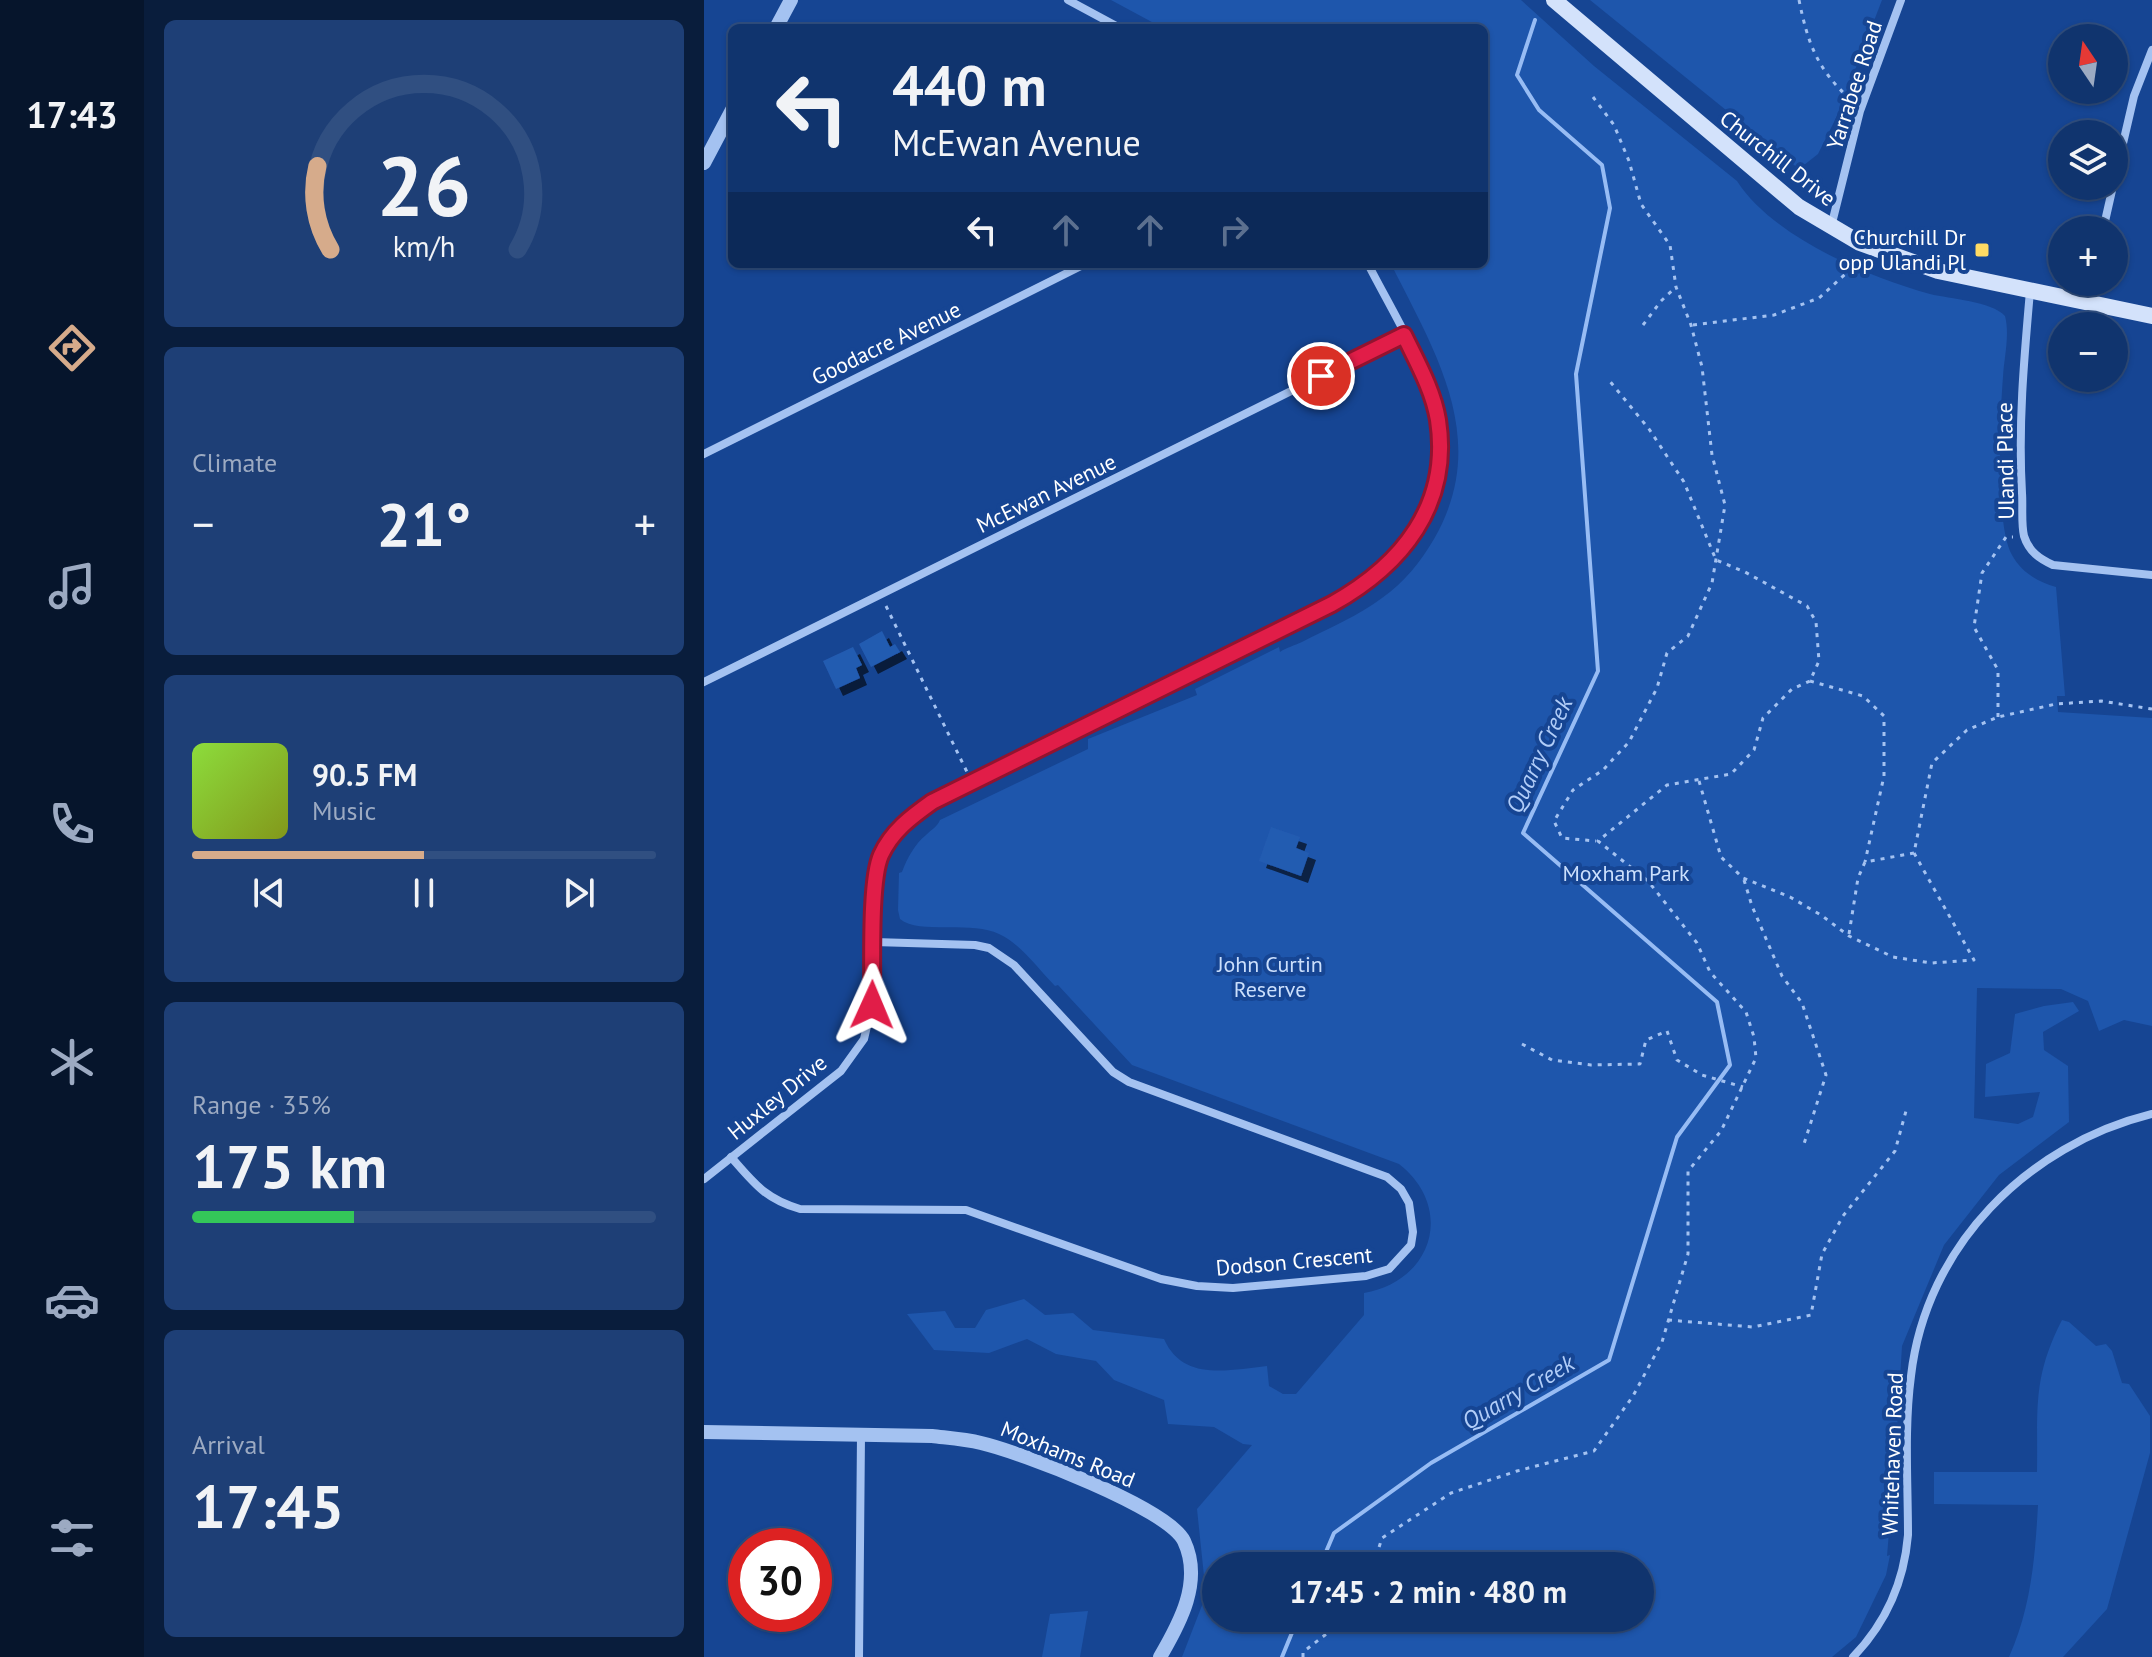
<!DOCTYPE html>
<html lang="en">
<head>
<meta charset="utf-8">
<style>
	:root { --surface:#10346e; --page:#1e3f76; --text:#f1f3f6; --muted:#9caac2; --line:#304f81; --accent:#d6ab8b }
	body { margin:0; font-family:"PT Sans",sans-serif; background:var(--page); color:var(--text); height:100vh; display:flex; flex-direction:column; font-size:30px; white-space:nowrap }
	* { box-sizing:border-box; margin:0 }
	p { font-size:26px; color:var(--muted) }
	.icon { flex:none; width:44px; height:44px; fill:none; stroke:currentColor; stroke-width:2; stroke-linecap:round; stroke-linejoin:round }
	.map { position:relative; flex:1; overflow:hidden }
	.panel { display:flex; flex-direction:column; gap:20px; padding:20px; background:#091d3c; width:560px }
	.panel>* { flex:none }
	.hud { position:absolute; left:24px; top:24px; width:760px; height:244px; border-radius:12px; box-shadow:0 2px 6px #0004,0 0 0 2px var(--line); background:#10346e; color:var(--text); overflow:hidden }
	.needle { width:52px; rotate:347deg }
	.controls { position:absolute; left:1344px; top:24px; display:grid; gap:16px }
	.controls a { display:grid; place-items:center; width:80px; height:80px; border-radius:50%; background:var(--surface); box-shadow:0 2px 6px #0004,0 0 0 2px var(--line); font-size:40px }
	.speed { position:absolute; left:24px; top:1528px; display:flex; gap:16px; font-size:40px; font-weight:700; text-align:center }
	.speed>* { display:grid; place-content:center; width:104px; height:104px; border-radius:50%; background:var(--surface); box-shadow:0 2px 6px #0004,0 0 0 2px var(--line); line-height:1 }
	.speed .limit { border:12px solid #d22; background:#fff; color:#111 }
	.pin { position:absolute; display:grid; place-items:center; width:68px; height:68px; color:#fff; margin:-34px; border:4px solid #fff; border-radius:50%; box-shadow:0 2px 8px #0007 }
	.me { position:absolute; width:88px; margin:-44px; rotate:1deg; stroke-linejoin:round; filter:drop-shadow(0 0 6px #0008) }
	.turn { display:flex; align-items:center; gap:28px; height:168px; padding:0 32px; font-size:36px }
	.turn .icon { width:104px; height:104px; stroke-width:2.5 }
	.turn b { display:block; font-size:56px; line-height:68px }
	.lanes { display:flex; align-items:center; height:76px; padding:0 32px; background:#0003; justify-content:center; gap:40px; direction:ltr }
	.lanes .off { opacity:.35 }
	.big { font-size:60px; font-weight:700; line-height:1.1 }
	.panel .card { flex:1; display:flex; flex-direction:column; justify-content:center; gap:12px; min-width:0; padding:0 28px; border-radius:12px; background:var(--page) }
	.panel .dial { align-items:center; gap:0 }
	.dial svg { height:208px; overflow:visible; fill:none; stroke:var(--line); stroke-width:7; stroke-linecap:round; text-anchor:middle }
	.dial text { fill:var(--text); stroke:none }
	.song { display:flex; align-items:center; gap:24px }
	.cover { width:96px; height:96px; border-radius:12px; background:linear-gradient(135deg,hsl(90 70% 55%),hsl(70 70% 35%)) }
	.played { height:8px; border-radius:4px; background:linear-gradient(90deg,var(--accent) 50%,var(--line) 50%) }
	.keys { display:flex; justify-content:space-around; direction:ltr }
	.heat { display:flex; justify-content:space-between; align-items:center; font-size:44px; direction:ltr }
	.charge { height:12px; border-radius:6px; background:linear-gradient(90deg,#34c759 35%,var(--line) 0) }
	.trip { position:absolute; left:498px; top:1552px; width:452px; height:80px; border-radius:40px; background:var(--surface); box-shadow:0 2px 6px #0004,0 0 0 2px var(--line); font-weight:700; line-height:80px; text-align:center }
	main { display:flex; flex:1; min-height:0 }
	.dock { display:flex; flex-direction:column; width:144px; justify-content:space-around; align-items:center; background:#06152c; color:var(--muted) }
	.dock .icon { width:56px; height:56px }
	.dock .selected { color:var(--accent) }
	.dock b { font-size:36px; color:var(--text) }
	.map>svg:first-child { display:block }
	.green { fill:#1e56ac; fill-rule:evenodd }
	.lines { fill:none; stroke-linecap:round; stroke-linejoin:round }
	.stream { stroke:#97bcf4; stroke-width:4 }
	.building { fill:#245bb1; filter:url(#shadow) }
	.path { stroke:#a4c2f1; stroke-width:3; stroke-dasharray:4 6; stroke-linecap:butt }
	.minor { stroke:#a4c2f1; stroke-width:8 }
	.tertiary { stroke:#a4c2f1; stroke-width:14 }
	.secondary { stroke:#d3e2fb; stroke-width:16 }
	.route-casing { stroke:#92132f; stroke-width:20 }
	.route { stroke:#e11d48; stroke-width:14 }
	.poi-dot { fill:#ffdb64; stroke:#164593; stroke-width:3 }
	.labels { text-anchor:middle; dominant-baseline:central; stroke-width:8; stroke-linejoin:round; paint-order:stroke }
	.street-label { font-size:22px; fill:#fff; stroke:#164593 }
	.poi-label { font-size:22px; fill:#fff; stroke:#164593; text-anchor:end }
	.park-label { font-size:22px; fill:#cbdffc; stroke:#164593 }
	.water-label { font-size:24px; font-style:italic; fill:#b1cdf8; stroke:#164593 }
</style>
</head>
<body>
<main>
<nav class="dock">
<b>17:43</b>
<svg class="icon selected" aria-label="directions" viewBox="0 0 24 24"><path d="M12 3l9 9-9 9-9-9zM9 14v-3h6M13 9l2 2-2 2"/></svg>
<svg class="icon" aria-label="music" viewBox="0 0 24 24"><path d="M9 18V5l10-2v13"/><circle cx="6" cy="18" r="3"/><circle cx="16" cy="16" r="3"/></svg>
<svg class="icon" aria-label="phone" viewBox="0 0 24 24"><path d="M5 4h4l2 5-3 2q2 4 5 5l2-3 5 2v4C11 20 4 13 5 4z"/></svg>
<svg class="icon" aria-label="climate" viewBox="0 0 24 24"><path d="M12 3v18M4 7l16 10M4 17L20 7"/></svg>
<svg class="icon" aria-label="car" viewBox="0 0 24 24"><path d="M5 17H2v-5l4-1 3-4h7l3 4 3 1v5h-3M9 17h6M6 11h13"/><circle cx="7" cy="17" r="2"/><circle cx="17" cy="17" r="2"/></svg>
<svg class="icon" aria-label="filters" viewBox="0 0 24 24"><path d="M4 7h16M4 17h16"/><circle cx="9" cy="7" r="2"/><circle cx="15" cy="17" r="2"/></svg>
</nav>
<section class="panel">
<div class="card dial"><svg viewBox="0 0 100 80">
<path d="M14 69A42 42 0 1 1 86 69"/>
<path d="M14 69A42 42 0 0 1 9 37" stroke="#d6ab8b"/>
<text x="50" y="56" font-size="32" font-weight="700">26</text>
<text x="50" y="72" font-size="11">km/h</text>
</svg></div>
<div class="card"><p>Climate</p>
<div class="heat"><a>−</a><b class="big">21°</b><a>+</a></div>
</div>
<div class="card">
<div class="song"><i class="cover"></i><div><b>90.5 FM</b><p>Music</p></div></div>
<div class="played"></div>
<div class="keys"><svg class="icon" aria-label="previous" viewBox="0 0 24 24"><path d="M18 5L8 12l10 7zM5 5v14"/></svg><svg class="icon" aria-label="pause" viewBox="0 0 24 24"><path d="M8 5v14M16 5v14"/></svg><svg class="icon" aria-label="next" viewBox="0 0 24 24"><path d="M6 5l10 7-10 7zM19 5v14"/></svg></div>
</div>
<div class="card"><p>Range · 35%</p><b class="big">175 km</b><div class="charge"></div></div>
<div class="card"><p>Arrival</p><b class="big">17:45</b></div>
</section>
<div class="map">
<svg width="1448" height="1657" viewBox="0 0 1448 1657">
	<defs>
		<filter id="shadow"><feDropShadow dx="7" dy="7" stdDeviation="0" flood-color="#0009"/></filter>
	</defs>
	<rect width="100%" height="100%" fill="#164593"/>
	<g class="green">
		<path d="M 407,0 L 817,0 L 890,66 L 1033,181 C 1069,237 1164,277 1226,294 C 1246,299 1287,301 1301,316 C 1306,335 1300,358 1299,377 C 1296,414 1291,526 1308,555 C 1318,573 1333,581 1352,587 L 1361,696 L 1353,696 L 1354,712 L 1448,718 L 1448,1026 L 1420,1020 L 1395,1031 L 1384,1001 L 1357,989 L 1273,988 L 1270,1118 L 1314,1124 L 1329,1117 L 1336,1092 L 1281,1097 L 1282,1064 L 1306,1053 L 1311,1014 L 1340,1006 L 1369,1002 L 1375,1011 L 1339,1032 L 1340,1050 L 1364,1066 L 1365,1122 L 1295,1175 L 1240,1245 L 1198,1346 L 1187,1529 L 1185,1532 L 1183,1556 L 1186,1555 L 1182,1575 L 1152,1637 L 1128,1657 L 478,1657 L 502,1595 L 493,1509 L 548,1445 L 539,1444 L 510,1427 L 464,1424 L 460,1400 L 410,1380 L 392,1361 L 352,1354 L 323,1339 L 285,1353 L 230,1350 L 203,1314 L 241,1311 L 251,1328 L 271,1328 L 282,1310 L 320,1299 L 341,1315 L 369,1313 L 389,1330 L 460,1339 C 479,1382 525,1370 563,1366 L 565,1386 L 579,1394 L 592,1394 L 660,1315 L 660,1293 C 729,1281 751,1208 695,1164 L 428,1065 L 354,985 L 351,986 C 334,969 317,944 295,934 C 266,920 216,935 196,919 L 194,910 L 195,873 L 198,872 C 203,858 211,844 222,835 C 228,829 233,827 236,820 L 384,749 L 384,739 L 493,695 L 491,689 L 575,647 L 576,652 C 583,647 590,646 598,642 C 625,628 654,616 678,598 C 700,583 717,561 730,539 C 787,440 732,354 687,264 L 780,264 L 780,28 L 459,28 ZM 512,1566 L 936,1566 L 936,1618 L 512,1618 Z"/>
		<path d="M 886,0 L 1178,0 L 1135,112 L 1114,154 L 1095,169 Z"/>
		<path d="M 1358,1320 L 1365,1322 L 1392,1346 L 1402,1344 L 1408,1351 L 1418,1383 L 1425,1384 L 1446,1416 L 1446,1453 L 1403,1609 L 1359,1657 L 1305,1657 C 1327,1608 1331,1558 1334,1505 L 1230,1504 L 1230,1472 L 1333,1472 C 1334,1410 1328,1378 1358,1320 Z"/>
		<path d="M 384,1611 L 376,1657 L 338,1657 L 346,1614 Z"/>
	</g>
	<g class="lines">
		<g class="stream">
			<path d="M 616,1566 L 630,1533 L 727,1463 L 905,1360 L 973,1137 L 1026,1065 L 1013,1002 L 819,833 L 894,671 L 872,374 L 906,208 L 898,165 L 835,110 L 813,75 L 831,20"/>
			<path d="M 578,1657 L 594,1618"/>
		</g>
	</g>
	<g class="building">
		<path d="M 178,631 L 186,647 L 191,644 L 196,652 L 167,667 L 155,644 Z"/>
		<path d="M 149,647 L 158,665 L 152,668 L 156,678 L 132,689 L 119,661 Z"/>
		<path d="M 567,827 L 596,837 L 592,848 L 605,853 L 597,876 L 555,861 Z"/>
	</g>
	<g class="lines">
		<g class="path">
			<path d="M 1095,0 C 1104,44 1113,69 1147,100"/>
			<path d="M 889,97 L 910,125 L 925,161 L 937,204 L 966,245 L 972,287 L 987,325 L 998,367 L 1008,455 L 1021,505 L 1008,583 L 984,636 L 963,653 L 953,688 L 925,742 L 899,770 L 869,790 L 850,821 L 858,838 L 892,841"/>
			<path d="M 939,325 L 957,301 L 972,287"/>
			<path d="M 989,325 L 1070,315 L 1115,298 L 1158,259"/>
			<path d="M 182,606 L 263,772"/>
			<path d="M 1106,681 L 1159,696 L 1180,716 L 1180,776 L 1161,862"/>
			<path d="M 1294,717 L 1294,670 L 1270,627 L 1278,573 L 1302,537 L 1309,537"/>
			<path d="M 995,781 L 1017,857 L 1039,878 L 1086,897 L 1117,915 L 1145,936 L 1189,957 L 1227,963 L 1270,960 L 1210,853 L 1228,763 L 1263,730 L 1294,717 L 1352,704 L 1397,701 L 1448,709"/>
			<path d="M 1040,880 L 1048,906 L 1078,976 L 1098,1003 L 1122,1075 L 1099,1147"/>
			<path d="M 1145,934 L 1154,878 L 1161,862 L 1210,853"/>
			<path d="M 818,1044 L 848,1060 L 887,1065 L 936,1064 L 942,1040 L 963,1031 L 973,1060 L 998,1075 L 1039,1087"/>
			<path d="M 964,1320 L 1049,1327 L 1107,1315 L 1118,1254 L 1139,1216 L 1191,1151 L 1202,1111"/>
			<path d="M 669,1566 L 678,1538 L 747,1493 L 813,1471 L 890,1451 L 929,1396 L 958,1342 L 984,1254 L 984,1171 L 1017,1131 L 1052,1058 L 1050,1037 L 1042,1012 L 1006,972 L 993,943 L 944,881 L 894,841 L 963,785 L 1027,774 L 1050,750 L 1059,718 L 1088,689 L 1106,681 L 1115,661 L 1112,622 L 1103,606 L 1041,572 L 1012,560 L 980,482 L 945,429 L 904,379"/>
			<path d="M 599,1657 L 599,1652 L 643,1618"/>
		</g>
		<g class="minor">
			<path d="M 364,0 L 416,28"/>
			<path d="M 1410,182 L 1430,96 L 1448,50"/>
			<path d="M 1127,227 L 1156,111 L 1197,0"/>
			<path d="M 1399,230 L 1409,186"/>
			<path d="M 1326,291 C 1320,359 1314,426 1318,493 C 1319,507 1317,523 1320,536 C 1325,552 1336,559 1349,565 L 1448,575"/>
			<path d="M 1382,302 L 1387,282"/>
			<path d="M 0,454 L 381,264"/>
			<path d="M 0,682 L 700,335"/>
			<path d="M 27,1157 C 50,1183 61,1199 96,1209 L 262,1210 L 457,1279 L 493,1286 L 529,1288 L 662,1276 L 685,1269 L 707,1245 L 709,1232 L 705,1203 L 697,1189 L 683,1177 L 425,1082 L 409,1072 L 310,965 L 285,948 L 271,945 L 170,942"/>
			<path d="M 0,1179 L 137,1071 L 160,1039 L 168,1005 L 171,879 L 175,858 L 202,820 L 228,802 L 628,604 C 648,593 668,582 684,566 C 730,519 747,454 726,391 C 711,347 685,305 664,264"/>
			<path d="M 155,1657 L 157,1435"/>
			<path d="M 1149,1657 C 1182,1623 1200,1582 1204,1535 C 1204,1483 1200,1428 1207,1376 C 1222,1246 1323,1145 1448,1114"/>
		</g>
		<g class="tertiary">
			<path d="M 72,28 L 87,0"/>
			<path d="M 0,163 L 28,110"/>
			<path d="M 0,1432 L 228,1436 C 245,1438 261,1439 277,1443 C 316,1452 464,1508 480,1541 C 499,1581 476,1623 456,1657"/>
		</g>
		<path class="secondary" d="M 850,0 L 1095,207 L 1156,243 L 1234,271 L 1448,316"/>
	</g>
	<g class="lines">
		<g class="route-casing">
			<path id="route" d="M 168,1005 C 169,972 165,882 177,855 C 188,831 207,817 228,802 L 628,604 C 698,565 747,505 734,420 C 729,390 713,362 700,335 L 617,376"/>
		</g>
		<use href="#route" class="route"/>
	</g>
	<rect class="poi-dot" x="1270" y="242" width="16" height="16" rx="4"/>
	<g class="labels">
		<g class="street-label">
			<text transform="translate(1150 85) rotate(-72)">Yarrabee Road</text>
			<text transform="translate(1074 158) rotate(38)">Churchill Drive</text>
			<text transform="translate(182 343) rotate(-26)">Goodacre Avenue</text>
			<text transform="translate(1301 461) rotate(-91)">Ulandi Place</text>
			<text transform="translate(342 493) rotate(-26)">McEwan Avenue</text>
			<text transform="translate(73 1097) rotate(-39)">Huxley Drive</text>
			<text transform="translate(590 1261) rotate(-5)">Dodson Crescent</text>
			<text transform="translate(364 1454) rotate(22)">Moxhams Road</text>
			<text transform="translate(1188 1454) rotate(-88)">Whitehaven Road</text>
		</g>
		<g class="poi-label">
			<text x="1262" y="237">Churchill Dr<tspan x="1262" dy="25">opp Ulandi Pl</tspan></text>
		</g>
		<g class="park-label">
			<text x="922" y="873">Moxham Park</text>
			<text x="566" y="964">John Curtin<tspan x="566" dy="25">Reserve</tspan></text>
		</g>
		<g class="water-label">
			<text transform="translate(835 755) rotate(-65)">Quarry Creek</text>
			<text transform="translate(814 1392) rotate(-30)">Quarry Creek</text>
		</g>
	</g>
</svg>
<div class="controls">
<a><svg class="needle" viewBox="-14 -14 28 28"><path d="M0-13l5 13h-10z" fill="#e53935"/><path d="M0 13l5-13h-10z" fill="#9caac2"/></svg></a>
<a><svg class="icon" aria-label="layers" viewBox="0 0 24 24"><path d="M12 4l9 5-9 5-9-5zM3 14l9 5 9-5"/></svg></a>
<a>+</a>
<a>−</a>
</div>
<div class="speed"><div class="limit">30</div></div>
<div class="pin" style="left:617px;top:376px;background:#d93025"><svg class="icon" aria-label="arrive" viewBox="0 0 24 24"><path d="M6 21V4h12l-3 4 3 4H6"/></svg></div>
<svg class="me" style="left:168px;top:1005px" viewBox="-20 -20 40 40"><path d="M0-17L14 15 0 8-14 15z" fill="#e11d48" stroke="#fff" stroke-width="4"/></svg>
<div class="trip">17:45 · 2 min · 480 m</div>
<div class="hud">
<div class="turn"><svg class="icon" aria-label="left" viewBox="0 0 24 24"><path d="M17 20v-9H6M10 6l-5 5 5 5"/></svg><div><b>440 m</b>McEwan Avenue</div></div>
<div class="lanes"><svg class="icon" aria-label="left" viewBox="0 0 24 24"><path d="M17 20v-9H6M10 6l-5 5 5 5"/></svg><svg class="icon off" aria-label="ahead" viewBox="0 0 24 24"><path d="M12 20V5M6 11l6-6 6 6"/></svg><svg class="icon off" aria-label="ahead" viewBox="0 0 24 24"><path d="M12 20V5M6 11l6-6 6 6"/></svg><svg class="icon off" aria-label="right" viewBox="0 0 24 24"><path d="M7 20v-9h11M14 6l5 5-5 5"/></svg></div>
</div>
</div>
</main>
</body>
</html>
